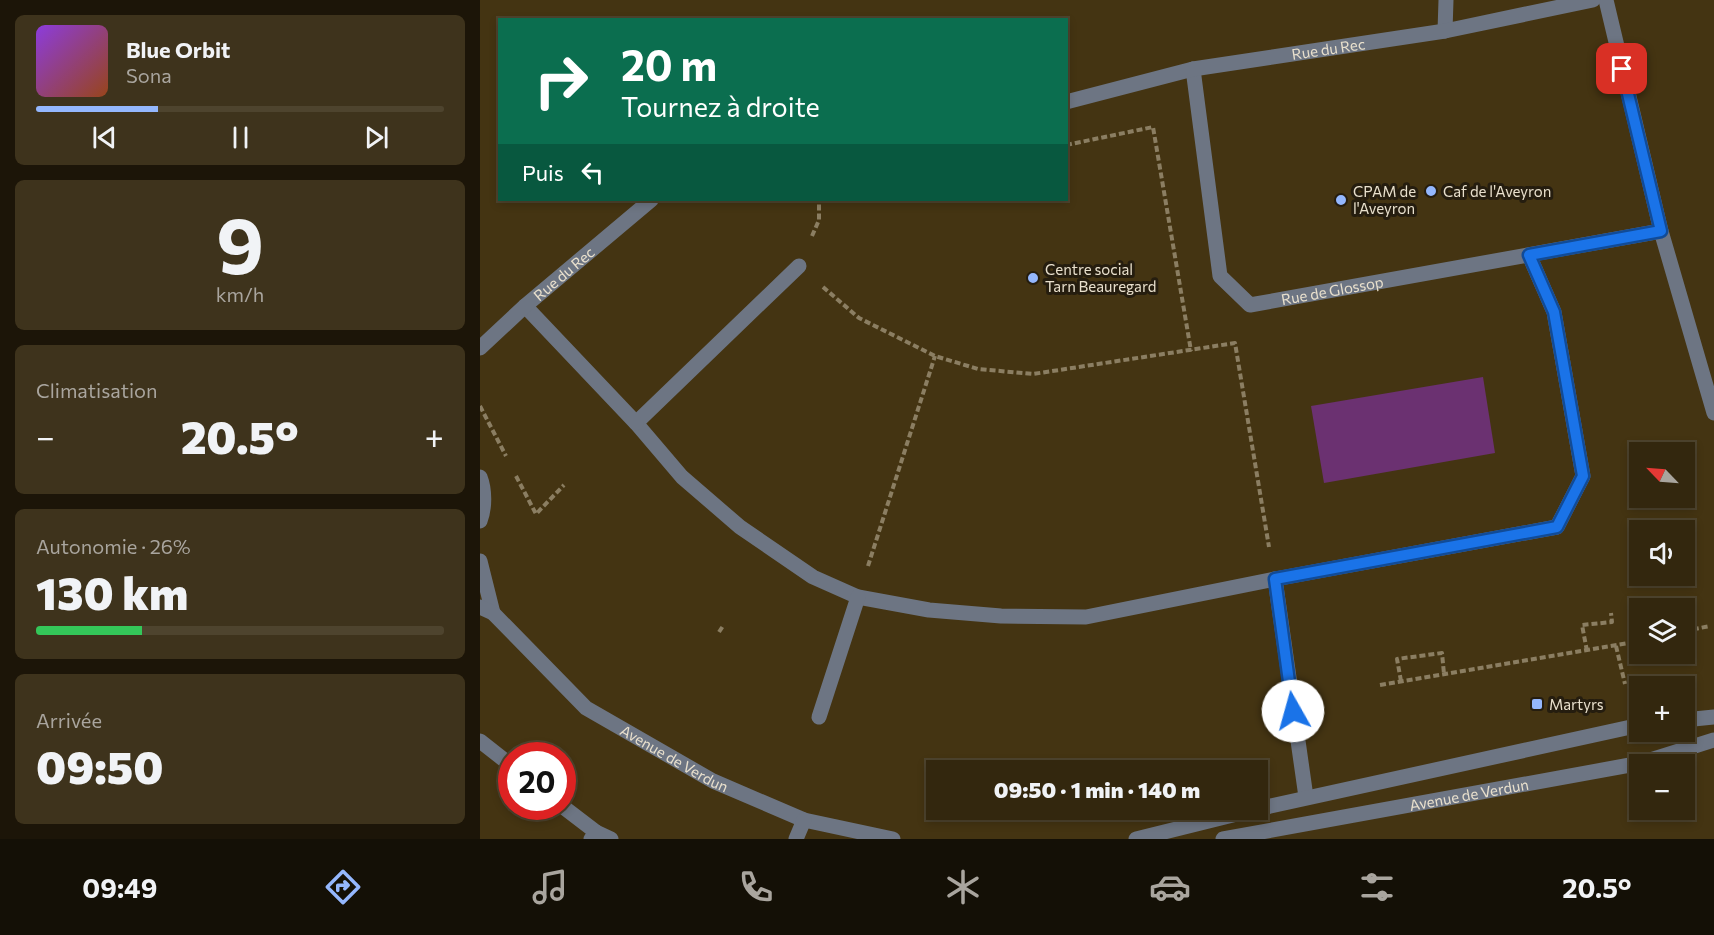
<!DOCTYPE html>
<html lang="fr">
<head>
<meta charset="utf-8">
<style>
	:root { --surface:#33270e; --page:#3e331c; --text:#f1f3f6; --muted:#a9a59e; --line:#4e442e; --accent:#94b7fd }
	body { margin:0; font-family:Commissioner,sans-serif; background:var(--page); color:var(--text); height:100vh; display:flex; flex-direction:column; font-size:22px; white-space:nowrap }
	* { box-sizing:border-box; margin:0 }
	p { font-size:20px; color:var(--muted) }
	.icon { flex:none; width:33px; height:33px; fill:none; stroke:currentColor; stroke-width:2; stroke-linecap:round; stroke-linejoin:round }
	.map { position:relative; flex:1; overflow:hidden }
	.sheet { display:flex; flex-direction:column; gap:15px; padding:15px; background:#1c1508; width:480px }
	.sheet>* { flex:none }
	.hud { position:absolute; left:18px; top:18px; width:570px; height:183px; border-radius:0px; box-shadow:0 3px 9px #0003,0 0 0 2px var(--line); background:#0b6e4f; color:#fff; overflow:hidden }
	.needle { width:39px; rotate:295deg }
	.controls { position:absolute; left:1149px; top:442px; display:grid; gap:12px }
	.controls a { display:grid; place-items:center; width:66px; height:66px; border-radius:0px; background:var(--surface); box-shadow:0 3px 9px #0003,0 0 0 2px var(--line); font-size:30px }
	.speed { position:absolute; left:18px; top:742px; display:flex; gap:12px; font-size:30px; font-weight:700; text-align:center }
	.speed>* { display:grid; place-content:center; width:78px; height:78px; border-radius:50%; background:var(--surface); box-shadow:0 3px 9px #0003,0 0 0 2px var(--line); line-height:1 }
	.speed .limit { border:9px solid #d22; background:#fff; color:#111 }
	.pin { position:absolute; display:grid; place-items:center; width:51px; height:51px; color:#fff; margin:-26px; border-radius:12px; box-shadow:0 3px 9px #0006 }
	.me { position:absolute; width:66px; margin:-33px; rotate:353deg; stroke-linejoin:round; filter:drop-shadow(0 0 4px #0008) }
	.turn { display:flex; align-items:center; gap:21px; height:126px; padding:0 24px; font-size:27px }
	.turn .icon { width:78px; height:78px; stroke-width:2.5 }
	.turn b { display:block; font-size:42px; line-height:51px }
	.then { display:flex; align-items:center; height:57px; padding:0 24px; background:#0003; gap:12px; font-size:22px }
	.big { font-size:45px; font-weight:800; line-height:1.1 }
	.sheet .card { flex:1; display:flex; flex-direction:column; justify-content:center; gap:9px; min-width:0; padding:0 21px; border-radius:9px; background:var(--page) }
	.sheet .dial { align-items:center; gap:0 }
	.dial b { font-size:78px; line-height:1 }
	.song { display:flex; align-items:center; gap:18px }
	.cover { width:72px; height:72px; border-radius:9px; background:linear-gradient(135deg,hsl(270 70% 55%),hsl(20 70% 35%)) }
	.played { height:6px; border-radius:3px; background:linear-gradient(90deg,var(--accent) 30%,var(--line) 30%) }
	.keys { display:flex; justify-content:space-around; direction:ltr }
	.heat { display:flex; justify-content:space-between; align-items:center; font-size:33px; direction:ltr }
	.charge { height:9px; border-radius:4px; background:linear-gradient(90deg,#34c759 26%,var(--line) 0) }
	.trip { position:absolute; left:446px; top:760px; width:342px; height:60px; border-radius:0px; background:var(--surface); box-shadow:0 3px 9px #0003,0 0 0 2px var(--line); font-weight:800; line-height:60px; text-align:center }
	.dock { display:flex; height:96px; justify-content:space-around; align-items:center; background:#141006; color:var(--muted) }
	.dock .icon { width:42px; height:42px }
	.dock .active { color:var(--accent) }
	.dock b { font-size:27px; color:var(--text) }
	main { display:flex; flex:1; min-height:0 }
	.map>svg:first-child { display:block }
	.green { fill:#6b3171 }
	.lines { fill:none; stroke-linecap:round; stroke-linejoin:round }
	.path { stroke:#8b7e62; stroke-width:4; stroke-dasharray:6 3; stroke-linecap:butt }
	.minor { stroke:#6d7583; stroke-width:15 }
	.route-casing { stroke:#114b97; stroke-width:15 }
	.route { stroke:#1a73e8; stroke-width:10 }
	.poi-dot { fill:#94b7fd; stroke:#251d0f; stroke-width:2 }
	.labels { text-anchor:middle; dominant-baseline:central; stroke-width:6; stroke-linejoin:round; paint-order:stroke }
	.street-label { font-size:15px; fill:#e9e0cd; stroke:#251d0f }
	.poi-label { font-size:15px; fill:#e9e0cd; stroke:#251d0f; text-anchor:start }
</style>
</head>
<body>
<main>
<section class="sheet">
<div class="card">
<div class="song"><i class="cover"></i><div><b>Blue Orbit</b><p>Sona</p></div></div>
<div class="played"></div>
<div class="keys"><svg class="icon" aria-label="previous" viewBox="0 0 24 24"><path d="M18 5L8 12l10 7zM5 5v14"/></svg><svg class="icon" aria-label="pause" viewBox="0 0 24 24"><path d="M8 5v14M16 5v14"/></svg><svg class="icon" aria-label="next" viewBox="0 0 24 24"><path d="M6 5l10 7-10 7zM19 5v14"/></svg></div>
</div>
<div class="card dial"><b>9</b><p>km/h</p></div>
<div class="card"><p>Climatisation</p>
<div class="heat"><a>−</a><b class="big">20.5°</b><a>+</a></div>
</div>
<div class="card"><p>Autonomie · 26%</p><b class="big">130 km</b><div class="charge"></div></div>
<div class="card"><p>Arrivée</p><b class="big">09:50</b></div>
</section>
<div class="map">
<svg width="1234" height="839" viewBox="0 0 1234 839">
	<rect width="100%" height="100%" fill="#443412"/>
	<path class="green" d="M 1003,377 L 1015,453 L 844,483 L 831,406 Z"/>
	<g class="lines">
		<g class="path">
			<path d="M 586,145 L 673,127 L 711,351"/>
			<path d="M 332,236 L 339,220 L 339,200"/>
			<path d="M 343,287 L 379,318 L 455,356 L 498,369 L 553,374 L 755,343 L 789,547"/>
			<path d="M 0,406 L 26,456"/>
			<path d="M 36,476 L 56,514 L 84,485"/>
			<path d="M 388,566 L 455,356"/>
			<path d="M 1204,631 L 1230,626"/>
			<path d="M 239,632 L 243,626"/>
			<path d="M 1136,646 L 1145,684"/>
			<path d="M 1107,651 L 1102,625 L 1132,622 L 1131,613"/>
			<path d="M 921,681 L 917,659 L 962,653 L 964,674"/>
			<path d="M 900,685 L 1160,641"/>
		</g>
		<g class="minor">
			<path d="M 1126,0 L 1181,231 L 1234,413"/>
			<path d="M 965,31 L 966,0"/>
			<path id="s1" d="M 713,69 L 740,276 L 770,305 L 1181,231"/>
			<path id="s2" d="M 586,102 L 713,69 L 965,31 L 1113,0"/>
			<path d="M 319,266 L 156,423 L 202,477 L 260,527 L 333,577 L 378,597 L 449,610 L 521,616 L 606,617 L 795,579 L 1077,527 L 1103,476 L 1074,312 L 1049,255"/>
			<path d="M 45,306 L 156,423"/>
			<path id="s3" d="M 0,348 L 45,306 L 171,200"/>
			<path d="M 0,477 C 5,490 5,508 0,521"/>
			<path d="M 0,561 L 13,613"/>
			<path d="M 795,579 L 826,797"/>
			<path id="s4" d="M 0,607 L 13,613 L 106,708 L 233,781 L 324,820 L 413,839"/>
			<path d="M 339,717 L 378,597"/>
			<path d="M 1204,720 L 1234,717"/>
			<path d="M 0,741 L 32,766"/>
			<path d="M 82,806 L 116,832"/>
			<path d="M 777,809 L 1160,725"/>
			<path d="M 111,839 L 116,832 L 131,839"/>
			<path d="M 316,839 L 324,820"/>
			<path d="M 656,839 L 773,810"/>
			<path id="s5" d="M 743,839 L 1161,763 L 1234,740"/>
		</g>
	</g>
	<g class="lines">
		<g class="route-casing">
			<path id="route" d="M 813,711 L 795,579 L 1077,527 L 1103,476 L 1074,312 L 1049,255 L 1181,231 L 1142,69"/>
		</g>
		<use href="#route" class="route"/>
	</g>
	<g class="poi-dot">
		<circle cx="951" cy="191" r="6"/>
		<circle cx="861" cy="200" r="6"/>
		<circle cx="553" cy="278" r="6"/>
		<rect x="1051" y="698" width="12" height="12" rx="3"/>
	</g>
	<g class="labels">
		<g class="street-label">
			<text stroke="none"><textPath href="#s2" startOffset="268">Rue du Rec</textPath></text>
			<text stroke="none"><textPath href="#s3" startOffset="112">Rue du Rec</textPath></text>
			<text stroke="none"><textPath href="#s1" startOffset="334">Rue de Glossop</textPath></text>
			<text stroke="none"><textPath href="#s4" startOffset="249">Avenue de Verdun</textPath></text>
			<text stroke="none"><textPath href="#s5" startOffset="250">Avenue de Verdun</textPath></text>
		</g>
		<g class="poi-label">
			<text x="873" y="191">CPAM de<tspan x="873" dy="17">l'Aveyron</tspan></text>
			<text x="963" y="191">Caf de l'Aveyron</text>
			<text x="565" y="269">Centre social<tspan x="565" dy="17">Tarn Beauregard</tspan></text>
			<text x="1069" y="704">Martyrs</text>
		</g>
	</g>
</svg>
<div class="controls">
<a><svg class="needle" viewBox="-14 -14 28 28"><path d="M0-13l5 13h-10z" fill="#e53935"/><path d="M0 13l5-13h-10z" fill="#a9a59e"/></svg></a>
<a><svg class="icon" aria-label="sound" viewBox="0 0 24 24"><path d="M4 9h4l5-4v14l-5-4H4zM17 9q2 3 0 6"/></svg></a>
<a><svg class="icon" aria-label="layers" viewBox="0 0 24 24"><path d="M12 4l9 5-9 5-9-5zM3 14l9 5 9-5"/></svg></a>
<a>+</a>
<a>−</a>
</div>
<div class="speed"><div class="limit">20</div></div>
<div class="pin" style="left:1142px;top:69px;background:#d93025"><svg class="icon" aria-label="arrive" viewBox="0 0 24 24"><path d="M6 21V4h12l-3 4 3 4H6"/></svg></div>
<svg class="me" style="left:813px;top:711px" viewBox="-20 -20 40 40"><circle r="19" fill="#fff"/><path d="M0-13L10 11 0 6-10 11z" fill="#1a73e8"/></svg>
<div class="trip">09:50 · 1 min · 140 m</div>
<div class="hud">
<div class="turn"><svg class="icon" aria-label="right" viewBox="0 0 24 24"><path d="M7 20v-9h11M14 6l5 5-5 5"/></svg><div><b>20 m</b>Tournez à droite</div></div>
<div class="then">Puis<svg class="icon" aria-label="left" viewBox="0 0 24 24"><path d="M17 20v-9H6M10 6l-5 5 5 5"/></svg></div>
</div>
</div>
</main>
<nav class="dock">
<b>09:49</b>
<svg class="icon active" aria-label="directions" viewBox="0 0 24 24"><path d="M12 3l9 9-9 9-9-9zM9 14v-3h6M13 9l2 2-2 2"/></svg>
<svg class="icon" aria-label="music" viewBox="0 0 24 24"><path d="M9 18V5l10-2v13"/><circle cx="6" cy="18" r="3"/><circle cx="16" cy="16" r="3"/></svg>
<svg class="icon" aria-label="phone" viewBox="0 0 24 24"><path d="M5 4h4l2 5-3 2q2 4 5 5l2-3 5 2v4C11 20 4 13 5 4z"/></svg>
<svg class="icon" aria-label="climate" viewBox="0 0 24 24"><path d="M12 3v18M4 7l16 10M4 17L20 7"/></svg>
<svg class="icon" aria-label="car" viewBox="0 0 24 24"><path d="M5 17H2v-5l4-1 3-4h7l3 4 3 1v5h-3M9 17h6M6 11h13"/><circle cx="7" cy="17" r="2"/><circle cx="17" cy="17" r="2"/></svg>
<svg class="icon" aria-label="filters" viewBox="0 0 24 24"><path d="M4 7h16M4 17h16"/><circle cx="9" cy="7" r="2"/><circle cx="15" cy="17" r="2"/></svg>
<b>20.5°</b>
</nav>
</body>
</html>
